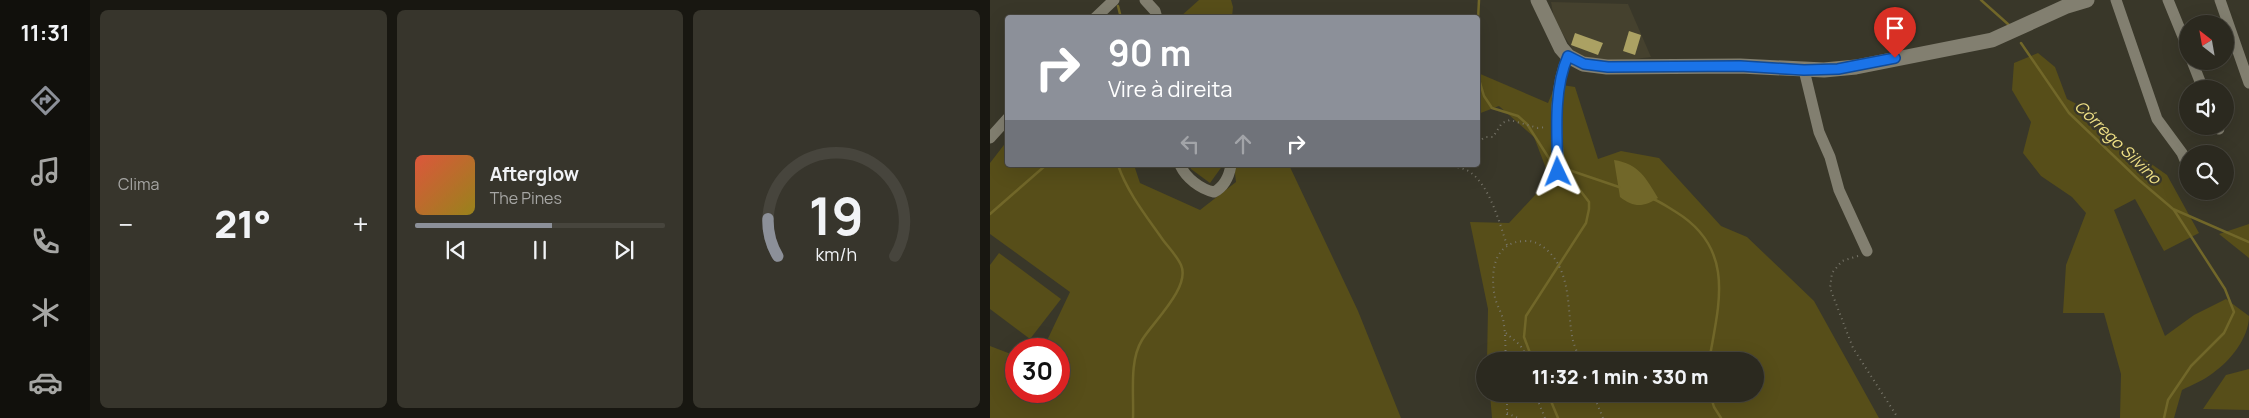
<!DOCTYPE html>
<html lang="pt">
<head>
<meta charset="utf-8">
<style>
	:root { --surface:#2b291f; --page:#37352c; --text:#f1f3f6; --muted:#a6a6a4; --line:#47453d; --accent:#8c9099 }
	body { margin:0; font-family:Manrope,sans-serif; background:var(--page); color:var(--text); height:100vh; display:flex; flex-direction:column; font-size:19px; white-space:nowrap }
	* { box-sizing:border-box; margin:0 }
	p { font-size:16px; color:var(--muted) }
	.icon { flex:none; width:28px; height:28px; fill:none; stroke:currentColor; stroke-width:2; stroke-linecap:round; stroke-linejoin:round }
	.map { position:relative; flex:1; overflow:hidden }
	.details { display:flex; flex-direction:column; gap:10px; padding:10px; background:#181711; width:900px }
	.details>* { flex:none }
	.guide { position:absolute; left:15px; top:15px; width:475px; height:152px; border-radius:5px; box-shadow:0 5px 20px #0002,0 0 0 1px var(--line); background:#8c9099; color:#fff; overflow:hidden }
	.needle { width:32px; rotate:329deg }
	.controls { position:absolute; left:1189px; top:15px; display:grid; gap:10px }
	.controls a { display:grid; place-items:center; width:55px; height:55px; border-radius:50%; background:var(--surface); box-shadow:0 5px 20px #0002,0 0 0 1px var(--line); font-size:25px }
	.speed { position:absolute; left:15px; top:338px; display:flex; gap:10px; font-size:25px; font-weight:700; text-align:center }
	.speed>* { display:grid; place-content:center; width:65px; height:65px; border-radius:50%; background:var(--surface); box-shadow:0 5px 20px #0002,0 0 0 1px var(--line); line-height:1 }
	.speed .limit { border:8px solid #d22; background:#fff; color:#111 }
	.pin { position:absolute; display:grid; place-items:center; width:42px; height:42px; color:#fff; margin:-51px -21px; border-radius:50% 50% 50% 0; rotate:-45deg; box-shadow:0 0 5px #0007 }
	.pin .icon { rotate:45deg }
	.me { position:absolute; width:55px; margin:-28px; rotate:358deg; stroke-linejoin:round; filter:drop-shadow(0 0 4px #0008) }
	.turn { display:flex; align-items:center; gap:18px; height:105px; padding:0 20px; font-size:22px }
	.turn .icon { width:65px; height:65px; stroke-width:2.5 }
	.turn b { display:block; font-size:35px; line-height:42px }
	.lanes { display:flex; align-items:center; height:48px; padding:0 20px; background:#0003; justify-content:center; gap:25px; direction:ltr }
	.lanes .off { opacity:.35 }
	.big { font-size:38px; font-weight:800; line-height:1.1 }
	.details .tile { flex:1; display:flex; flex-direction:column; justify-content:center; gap:8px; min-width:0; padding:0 18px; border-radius:8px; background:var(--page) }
	.details .dial { align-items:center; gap:0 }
	.dial svg { height:130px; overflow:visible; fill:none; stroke:var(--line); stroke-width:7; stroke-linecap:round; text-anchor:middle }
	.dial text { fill:var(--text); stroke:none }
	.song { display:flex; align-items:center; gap:15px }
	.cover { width:60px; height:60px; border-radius:8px; background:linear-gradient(135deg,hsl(10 70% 55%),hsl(50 70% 35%)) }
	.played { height:5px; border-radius:2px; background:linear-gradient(90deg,var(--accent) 55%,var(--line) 55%) }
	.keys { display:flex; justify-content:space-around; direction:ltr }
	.heat { display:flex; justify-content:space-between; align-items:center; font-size:28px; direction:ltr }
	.details .tiles { flex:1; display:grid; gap:10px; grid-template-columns:repeat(3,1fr) }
	.trip { position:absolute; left:486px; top:352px; width:288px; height:50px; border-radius:25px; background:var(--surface); box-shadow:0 5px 20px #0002,0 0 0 1px var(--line); font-weight:800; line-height:50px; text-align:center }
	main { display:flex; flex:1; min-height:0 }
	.dock { display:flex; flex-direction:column; width:90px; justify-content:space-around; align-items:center; background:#11100c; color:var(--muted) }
	.dock .icon { width:35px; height:35px }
	.dock .current { color:var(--accent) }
	.dock b { font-size:22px; color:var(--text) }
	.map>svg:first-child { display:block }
	.built { fill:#45412e }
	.green { fill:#574e19 }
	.water { fill:#716729 }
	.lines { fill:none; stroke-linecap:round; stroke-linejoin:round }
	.stream { stroke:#716729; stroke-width:2.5 }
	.building { fill:#aba163 }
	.path { stroke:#78766a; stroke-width:2; stroke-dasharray:1 4; stroke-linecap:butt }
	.minor { stroke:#827f70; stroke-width:11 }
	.secondary { stroke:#827f70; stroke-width:15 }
	.route-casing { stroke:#114b97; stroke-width:12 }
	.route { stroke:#1a73e8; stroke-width:9 }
	.labels { text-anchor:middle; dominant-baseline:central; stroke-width:5; stroke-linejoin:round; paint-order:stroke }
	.water-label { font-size:16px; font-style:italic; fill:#f0e186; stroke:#393729 }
</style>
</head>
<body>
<main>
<nav class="dock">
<b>11:31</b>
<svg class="icon current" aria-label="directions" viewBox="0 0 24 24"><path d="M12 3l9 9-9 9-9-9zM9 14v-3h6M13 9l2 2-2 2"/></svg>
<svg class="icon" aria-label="music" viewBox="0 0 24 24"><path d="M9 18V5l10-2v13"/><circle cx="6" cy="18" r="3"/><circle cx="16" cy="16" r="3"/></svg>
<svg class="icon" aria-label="phone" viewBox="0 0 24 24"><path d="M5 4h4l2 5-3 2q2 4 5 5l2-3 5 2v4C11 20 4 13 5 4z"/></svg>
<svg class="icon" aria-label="climate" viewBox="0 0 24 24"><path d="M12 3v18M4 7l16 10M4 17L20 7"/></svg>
<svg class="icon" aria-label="car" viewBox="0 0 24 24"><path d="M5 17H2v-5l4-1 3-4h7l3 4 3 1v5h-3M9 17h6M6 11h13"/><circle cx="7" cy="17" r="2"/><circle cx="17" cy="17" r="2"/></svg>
</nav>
<section class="details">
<div class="tiles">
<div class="tile"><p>Clima</p>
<div class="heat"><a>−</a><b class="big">21°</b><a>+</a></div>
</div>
<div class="tile">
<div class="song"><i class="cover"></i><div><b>Afterglow</b><p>The Pines</p></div></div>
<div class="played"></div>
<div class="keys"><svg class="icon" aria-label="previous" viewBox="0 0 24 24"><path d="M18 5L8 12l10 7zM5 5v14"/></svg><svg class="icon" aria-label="pause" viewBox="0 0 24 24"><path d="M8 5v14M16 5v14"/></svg><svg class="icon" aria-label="next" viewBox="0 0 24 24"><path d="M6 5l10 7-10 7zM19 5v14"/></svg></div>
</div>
<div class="tile dial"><svg viewBox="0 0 100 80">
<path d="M14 69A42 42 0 1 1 86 69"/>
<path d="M14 69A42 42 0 0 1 8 46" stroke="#8c9099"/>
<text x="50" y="56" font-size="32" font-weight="700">19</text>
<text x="50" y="72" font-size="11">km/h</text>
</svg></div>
</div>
</section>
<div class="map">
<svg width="1259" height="418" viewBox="0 0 1259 418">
	<rect width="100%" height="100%" fill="#393729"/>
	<path class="built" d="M 561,2 L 638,4 L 661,57 L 613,63 L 586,54 L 574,36 L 564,18 Z"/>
	<g class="green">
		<path d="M 209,0 L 241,0 L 243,7 L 242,17 L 190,17 Z"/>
		<path d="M 1048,53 L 1065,67 L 1077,99 L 1104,113 L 1123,137 L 1177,175 L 1209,233 L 1174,251 L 1145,199 L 1124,210 L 1175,336 L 1204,315 L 1236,299 L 1259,316 C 1259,338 1240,361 1223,373 C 1214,380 1202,385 1192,390 L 1184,418 L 1130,418 L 1131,374 L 1114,313 L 1073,313 L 1076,265 L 1096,213 L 1082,197 L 1051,176 L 1033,153 L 1041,122 L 1022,90 L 1024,63 Z"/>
		<path d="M 488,73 L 558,103 L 566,84 L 585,87 L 608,159 L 631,151 L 669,158 L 731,226 L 757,237 L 824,301 L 889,418 L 502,418 L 500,394 L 765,394 L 765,361 L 497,361 L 498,309 L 480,222 L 519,223 L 560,179 L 544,137 L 509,106 L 488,114 Z"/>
		<path d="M 17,141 L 18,165 L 144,165 L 150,183 L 210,210 L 246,182 L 244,165 L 299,165 L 368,311 L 411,418 L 0,418 L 0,346 L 26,356 L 26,391 L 69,391 L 69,349 L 53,349 L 80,292 L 0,234 L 0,163 Z"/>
		<path d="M 200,165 L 233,165 L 220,183 L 201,169 Z"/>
		<path d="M 1259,224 L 1259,258 L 1229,234 Z"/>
		<path d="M 9,253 L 71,299 L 40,339 L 0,309 L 0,265 Z"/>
		<path d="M 1259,369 L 1259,410 L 1213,409 L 1236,375 Z"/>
	</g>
	<path class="water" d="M 624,160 C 649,164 656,178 668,198 C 654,207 644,208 630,197 Z"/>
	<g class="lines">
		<g class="stream">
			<path d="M 991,0 L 1019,25"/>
			<path d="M 128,6 L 131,18"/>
			<path d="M 488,20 L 489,0"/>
			<path d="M 1031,43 L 1079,113 L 1149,180 L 1183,209 L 1259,242"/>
			<path d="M 488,76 L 494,96 L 502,108 L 528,116 L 537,124 L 562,163"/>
			<path d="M 128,165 C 137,192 157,217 173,240 C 179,248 187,256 191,265 C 201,287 163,322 152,340 C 139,361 144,394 143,418"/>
			<path d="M 573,168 L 629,187"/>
			<path d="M 663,199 C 671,202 679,208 686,212 C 746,249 729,304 719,361"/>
			<path d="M 0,214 L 56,165"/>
			<path d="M 543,361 L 534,337 L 536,316 L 596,223 L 599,209 L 599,202 L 574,169"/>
			<path d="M 558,394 L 568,418"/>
			<path d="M 720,394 L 724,407 L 731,418"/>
			<path d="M 1174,418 L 1178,400 L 1201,366 L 1234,333 L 1244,312 L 1235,289 L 1184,210"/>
		</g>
	</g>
	<g class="building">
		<path d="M 639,31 L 651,35 L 645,55 L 633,51 Z"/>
		<path d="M 585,33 L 613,43 L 608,55 L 581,45 Z"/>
	</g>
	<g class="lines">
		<g class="path">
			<path d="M 488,142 L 495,137 L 503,137 L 512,123 L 520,120 L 548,128 L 556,127"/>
			<path d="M 443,165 C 453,169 464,165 474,169 C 498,178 509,222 517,245"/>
			<path d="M 868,256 L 852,261 L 842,273 L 840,288 L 863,348 L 908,418"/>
			<path d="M 516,333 L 530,345 L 540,361"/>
			<path d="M 516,361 C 515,347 516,334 513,319 C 511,312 507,305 505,298 C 500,273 503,241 536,241 C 549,240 562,253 568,264 C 580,286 578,312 582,336 C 583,344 588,353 590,361"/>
			<path d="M 517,394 L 517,418"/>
			<path d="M 545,394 L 555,418"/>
			<path d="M 603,394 L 613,418"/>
			<path d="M 517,413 L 528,418"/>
		</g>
		<g class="minor">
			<path d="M 155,0 L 165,11 L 167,18"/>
			<path d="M 1126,0 L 1167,119 L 1192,153 L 1198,167"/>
			<path d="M 1178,0 L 1198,49"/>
			<path d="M 1230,0 L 1259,83"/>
			<path d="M 105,18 L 124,0"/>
			<path d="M 1202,61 L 1213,89"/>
			<path d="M 814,70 L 829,132 L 840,157 L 849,190 L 877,251"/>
			<path d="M 1228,126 L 1229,129"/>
			<path d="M 0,138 L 18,118"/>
			<path d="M 190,165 C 196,178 210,189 224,192 C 234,187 239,177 241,165"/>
			<path d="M 569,172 C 567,135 562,90 578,56"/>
		</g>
		<path class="secondary" d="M 548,0 L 571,48 L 578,56 L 593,64 L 617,67 L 750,66 L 834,70 L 866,67 L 1002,40 L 1077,6 L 1097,0"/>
	</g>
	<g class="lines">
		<g class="route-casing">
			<path id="route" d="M 568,172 C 567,135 563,90 578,56 L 594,64 L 618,67 L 750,66 L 814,70 L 848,69 L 905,58"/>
		</g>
		<use href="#route" class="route"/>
	</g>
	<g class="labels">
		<g class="water-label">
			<text transform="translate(1128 142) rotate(44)">Córrego Silvino</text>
		</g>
	</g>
</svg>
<div class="controls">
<a><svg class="needle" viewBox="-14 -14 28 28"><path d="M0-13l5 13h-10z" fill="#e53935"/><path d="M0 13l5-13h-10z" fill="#a6a6a4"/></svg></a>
<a><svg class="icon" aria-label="sound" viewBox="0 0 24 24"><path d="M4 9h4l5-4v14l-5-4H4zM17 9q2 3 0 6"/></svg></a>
<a><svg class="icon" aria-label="search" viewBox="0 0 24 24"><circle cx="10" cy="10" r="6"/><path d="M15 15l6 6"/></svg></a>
</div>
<div class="speed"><div class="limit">30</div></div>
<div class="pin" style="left:905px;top:58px;background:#d93025"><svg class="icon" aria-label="arrive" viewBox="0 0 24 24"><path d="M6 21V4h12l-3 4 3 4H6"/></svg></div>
<svg class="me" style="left:568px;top:172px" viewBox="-20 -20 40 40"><path d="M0-17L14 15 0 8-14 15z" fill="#1a73e8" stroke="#fff" stroke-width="4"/></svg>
<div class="trip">11:32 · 1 min · 330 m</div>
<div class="guide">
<div class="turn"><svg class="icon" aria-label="right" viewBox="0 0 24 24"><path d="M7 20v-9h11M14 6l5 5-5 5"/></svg><div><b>90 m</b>Vire à direita</div></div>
<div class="lanes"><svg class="icon off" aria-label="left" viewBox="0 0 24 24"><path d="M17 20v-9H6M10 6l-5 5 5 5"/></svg><svg class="icon off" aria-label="ahead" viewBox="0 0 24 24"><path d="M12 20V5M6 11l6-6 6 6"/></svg><svg class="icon" aria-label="right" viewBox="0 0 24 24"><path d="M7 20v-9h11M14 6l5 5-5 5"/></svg></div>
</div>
</div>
</main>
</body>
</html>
